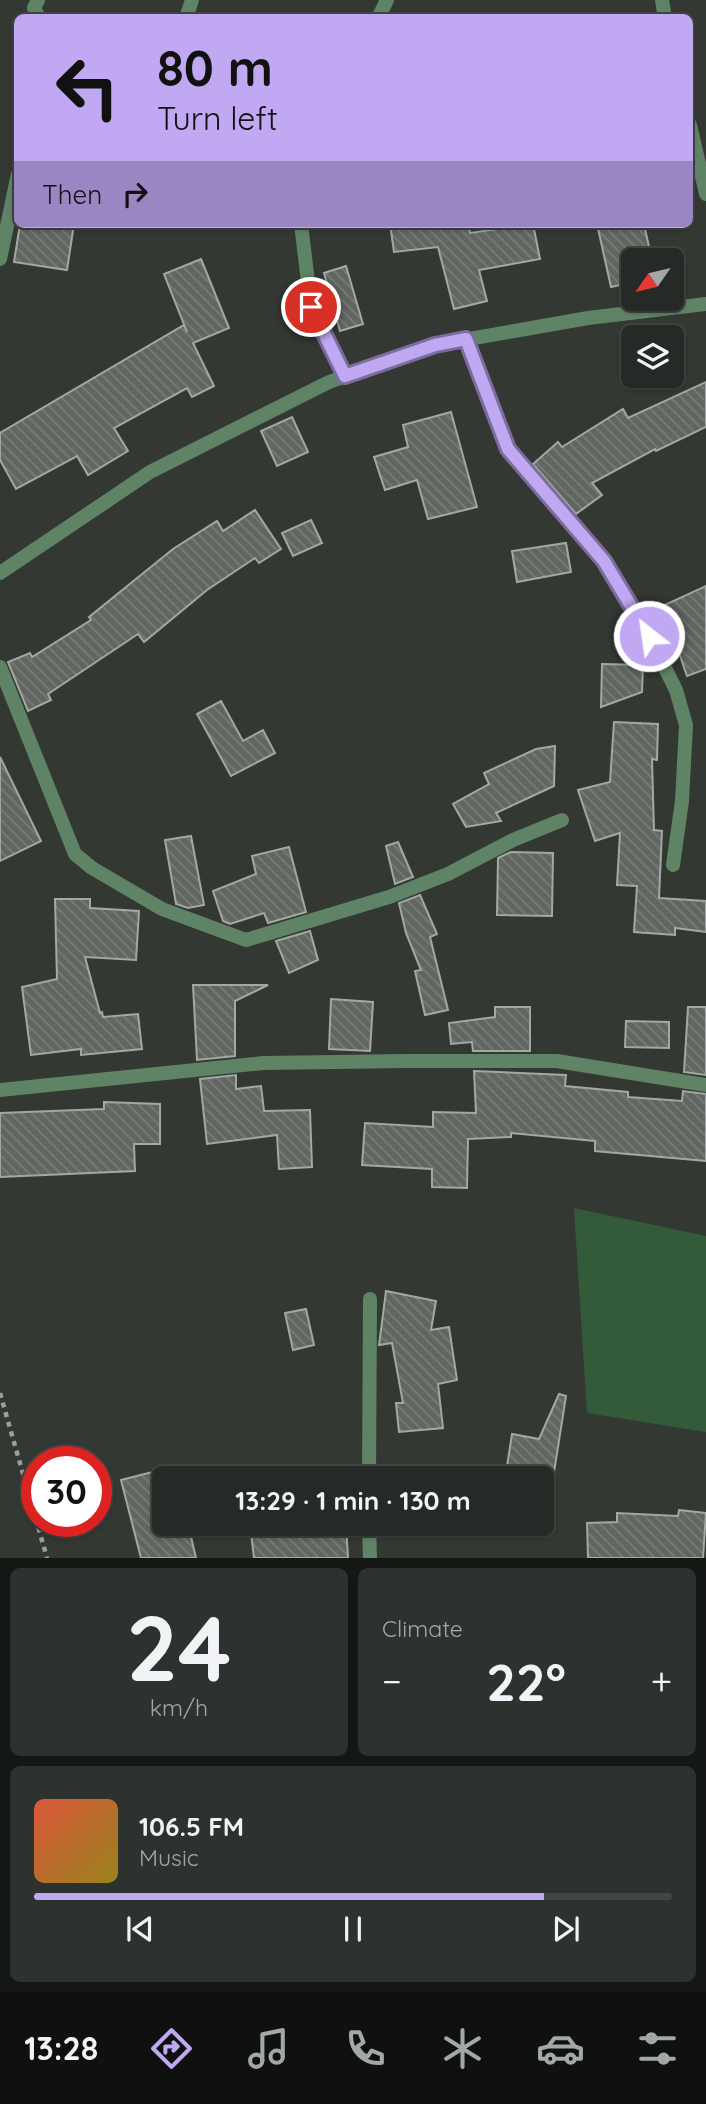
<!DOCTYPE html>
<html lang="en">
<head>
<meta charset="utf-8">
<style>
	:root { --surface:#262a26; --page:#2e322e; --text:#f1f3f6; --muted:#a4a7a7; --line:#424643; --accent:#c0a8f3 }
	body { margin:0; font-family:Quicksand,sans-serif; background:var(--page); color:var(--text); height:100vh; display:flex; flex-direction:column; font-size:26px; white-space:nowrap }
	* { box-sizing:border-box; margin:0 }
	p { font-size:23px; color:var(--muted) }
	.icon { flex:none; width:38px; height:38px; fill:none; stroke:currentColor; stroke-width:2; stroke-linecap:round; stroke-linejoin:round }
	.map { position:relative; height:1558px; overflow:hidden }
	.details { display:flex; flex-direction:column; gap:10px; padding:10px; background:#151715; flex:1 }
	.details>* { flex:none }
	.top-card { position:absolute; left:14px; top:14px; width:679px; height:214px; border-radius:10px; box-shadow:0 2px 5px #0004,0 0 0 2px var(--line); background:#c0a8f3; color:#111; overflow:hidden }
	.needle { width:46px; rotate:236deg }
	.buttons { position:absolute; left:621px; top:248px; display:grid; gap:14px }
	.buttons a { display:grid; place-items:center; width:63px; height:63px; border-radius:10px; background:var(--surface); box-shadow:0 2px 5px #0004,0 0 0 2px var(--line); font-size:35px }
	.speed { position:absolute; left:21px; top:1446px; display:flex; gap:14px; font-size:35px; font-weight:700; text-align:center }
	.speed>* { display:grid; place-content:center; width:91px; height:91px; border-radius:50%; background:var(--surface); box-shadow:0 2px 5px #0004,0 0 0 2px var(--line); line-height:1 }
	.speed .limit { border:10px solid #d22; background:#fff; color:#111 }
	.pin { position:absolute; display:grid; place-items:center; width:60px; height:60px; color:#fff; margin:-30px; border:4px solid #fff; border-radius:50%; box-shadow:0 2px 7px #0007 }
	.me { position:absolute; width:77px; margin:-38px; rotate:330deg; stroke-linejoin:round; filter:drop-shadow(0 0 5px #0008) }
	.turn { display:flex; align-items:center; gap:24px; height:147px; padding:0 28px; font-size:32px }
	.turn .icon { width:91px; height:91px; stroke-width:2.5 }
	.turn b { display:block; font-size:49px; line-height:60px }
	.then { display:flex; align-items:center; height:66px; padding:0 28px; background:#0003; gap:14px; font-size:26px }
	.big { font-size:52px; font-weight:800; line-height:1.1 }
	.details .card { flex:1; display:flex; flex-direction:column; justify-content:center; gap:10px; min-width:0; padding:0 24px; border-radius:10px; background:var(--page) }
	.details .dial { align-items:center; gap:0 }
	.dial b { font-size:91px; line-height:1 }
	.song { display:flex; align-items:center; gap:21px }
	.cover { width:84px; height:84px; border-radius:10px; background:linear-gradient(135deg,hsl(10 70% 55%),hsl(50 70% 35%)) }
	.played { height:7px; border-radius:4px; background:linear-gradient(90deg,var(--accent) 80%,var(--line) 80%) }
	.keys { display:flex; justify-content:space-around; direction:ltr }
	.heat { display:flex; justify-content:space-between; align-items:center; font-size:38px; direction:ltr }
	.details .tiles { flex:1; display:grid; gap:10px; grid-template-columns:1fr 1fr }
	.card:last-child { grid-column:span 2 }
	.trip { position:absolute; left:152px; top:1466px; width:402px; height:70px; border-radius:10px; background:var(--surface); box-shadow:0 2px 5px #0004,0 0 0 2px var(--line); font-weight:800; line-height:70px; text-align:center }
	.dock { display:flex; height:112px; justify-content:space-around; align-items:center; background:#0f110f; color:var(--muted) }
	.dock .icon { width:49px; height:49px }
	.dock .on { color:var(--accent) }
	.dock b { font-size:32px; color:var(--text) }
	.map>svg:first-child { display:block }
	.green { fill:#335b3a }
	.building { fill:url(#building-back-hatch); stroke:#a2a8a3; stroke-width:2 }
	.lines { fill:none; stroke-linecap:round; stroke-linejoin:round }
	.path { stroke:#9ca09c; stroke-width:4.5; stroke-dasharray:5 5; stroke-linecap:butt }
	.minor { stroke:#5f8465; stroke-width:14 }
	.route-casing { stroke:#7d6d9e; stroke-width:18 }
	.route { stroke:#c0a8f3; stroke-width:12 }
</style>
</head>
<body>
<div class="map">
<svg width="706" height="1558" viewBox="0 0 706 1558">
	<defs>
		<pattern id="building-back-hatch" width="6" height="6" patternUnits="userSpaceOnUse" patternTransform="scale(1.75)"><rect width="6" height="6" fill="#616661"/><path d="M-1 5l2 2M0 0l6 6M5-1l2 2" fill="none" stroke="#787c78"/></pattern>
	</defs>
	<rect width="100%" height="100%" fill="#333833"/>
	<path class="green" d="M 574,1208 L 706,1236 L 706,1432 L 587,1413 Z"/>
	<g class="building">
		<path d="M 20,224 L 74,224 L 67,270 L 14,262 Z"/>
		<path d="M 390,224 L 468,224 L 470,233 L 533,224 L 540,259 L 479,270 L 487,301 L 454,309 L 438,247 L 394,252 Z"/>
		<path d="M 597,224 L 644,224 L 652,261 L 634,261 L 634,282 L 611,287 Z"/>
		<path d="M 201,259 L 229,328 L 193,343 L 214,386 L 192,397 L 187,388 L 114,428 L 128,451 L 88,475 L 77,456 L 16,489 L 0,460 L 0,433 L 184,325 L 187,332 L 164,274 Z"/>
		<path d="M 346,266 L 363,324 L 340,331 L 324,273 Z"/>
		<path d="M 706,382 L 706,427 L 656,451 L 655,449 L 592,483 L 602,495 L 576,514 L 533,464 L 558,442 L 562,447 L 623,409 L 628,418 Z"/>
		<path d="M 451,412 L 477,507 L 428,519 L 417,480 L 385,490 L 374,457 L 408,447 L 403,425 Z"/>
		<path d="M 292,417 L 308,452 L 277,466 L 261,431 Z"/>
		<path d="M 255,510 L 281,549 L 259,563 L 255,558 L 207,590 L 144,642 L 138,634 L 48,694 L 51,700 L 28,711 L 8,662 L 30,653 L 32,657 L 91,620 L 89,617 L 173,549 L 217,521 L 223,531 Z"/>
		<path d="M 311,520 L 322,543 L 293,556 L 282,533 Z"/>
		<path d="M 566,543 L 571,572 L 517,582 L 512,551 Z"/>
		<path d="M 706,586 L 706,669 L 687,676 L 678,650 L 675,651 L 656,609 Z"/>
		<path d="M 602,664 L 643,665 L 642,692 L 601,707 Z"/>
		<path d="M 221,701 L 243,741 L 263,730 L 275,753 L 231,776 L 197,714 Z"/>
		<path d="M 614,722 L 658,724 L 657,760 L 652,759 L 654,830 L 662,831 L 659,898 L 706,901 L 706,932 L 675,928 L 675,935 L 634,932 L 637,886 L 617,885 L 620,833 L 595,841 L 578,790 L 610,782 Z"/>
		<path d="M 555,746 L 554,786 L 496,813 L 501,821 L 466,827 L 453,804 L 489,784 L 484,773 L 536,749 Z"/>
		<path d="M 0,757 L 41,841 L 0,861 Z"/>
		<path d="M 191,836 L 204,905 L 188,908 L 176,904 L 165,840 Z"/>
		<path d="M 398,842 L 413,877 L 395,884 L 386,846 Z"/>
		<path d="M 289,847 L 306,912 L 268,923 L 264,913 L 230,924 L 223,921 L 213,891 L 256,874 L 252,856 Z"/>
		<path d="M 511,852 L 553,853 L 552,916 L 497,915 L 498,858 Z"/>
		<path d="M 420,895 L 437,934 L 430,937 L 448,1010 L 425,1015 L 415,971 L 421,970 L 406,933 L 399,903 Z"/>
		<path d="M 55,899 L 90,899 L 90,908 L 139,911 L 136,960 L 85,957 L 100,1013 L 102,1012 L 103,1017 L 138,1014 L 142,1049 L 81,1055 L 81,1049 L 31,1055 L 22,987 L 57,979 Z"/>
		<path d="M 310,931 L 318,960 L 289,973 L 276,941 Z"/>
		<path d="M 193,985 L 268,985 L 235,1001 L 235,1056 L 197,1060 Z"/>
		<path d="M 331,999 L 373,1002 L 370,1051 L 329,1049 Z"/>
		<path d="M 495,1007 L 530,1007 L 530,1051 L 473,1051 L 472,1042 L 451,1044 L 449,1023 L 495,1017 Z"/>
		<path d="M 688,1007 L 706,1007 L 706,1075 L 684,1072 Z"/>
		<path d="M 626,1021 L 669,1022 L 669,1048 L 625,1047 Z"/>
		<path d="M 474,1071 L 566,1075 L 565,1086 L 628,1092 L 628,1097 L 682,1101 L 683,1091 L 706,1094 L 706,1161 L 595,1151 L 595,1141 L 511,1133 L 511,1137 L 468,1139 L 467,1188 L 432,1187 L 432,1169 L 362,1165 L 365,1123 L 433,1127 L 433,1112 L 476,1113 Z"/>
		<path d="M 236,1075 L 236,1089 L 261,1086 L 264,1111 L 310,1110 L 312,1167 L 279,1169 L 277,1135 L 207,1144 L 200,1079 Z"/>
		<path d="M 104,1102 L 160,1104 L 160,1144 L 134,1144 L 135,1171 L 0,1177 L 0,1113 L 104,1109 Z"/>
		<path d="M 386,1291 L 436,1301 L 431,1330 L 449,1327 L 457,1380 L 438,1384 L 443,1428 L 399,1432 L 396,1403 L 403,1403 L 392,1343 L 379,1345 Z"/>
		<path d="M 306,1309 L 314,1345 L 293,1350 L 285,1313 Z"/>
		<path d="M 559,1394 L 566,1396 L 553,1479 L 505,1479 L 512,1434 L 539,1439 Z"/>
		<path d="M 164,1469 L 164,1524 L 188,1524 L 196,1558 L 141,1558 L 121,1480 Z"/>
		<path d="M 679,1510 L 706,1513 L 703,1558 L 588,1558 L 587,1523 L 617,1522 L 617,1513 L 678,1516 Z"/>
		<path d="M 250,1524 L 346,1524 L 348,1558 L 254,1558 Z"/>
	</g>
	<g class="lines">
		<path class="path" d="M 0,1393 L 47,1558"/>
		<g class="minor">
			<path d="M 38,0 L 34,8 L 39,18"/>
			<path d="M 662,0 L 665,18"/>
			<path d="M 186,18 L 192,0"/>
			<path d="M 378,18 L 387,0"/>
			<path d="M 690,125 L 706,194"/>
			<path d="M 301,224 L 311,307 L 345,376"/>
			<path d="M 0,259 L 18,174"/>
			<path d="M 466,339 L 507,449 L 604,561 L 638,614 L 676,690 L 686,725 L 682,801 L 673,865"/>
			<path d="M 0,573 L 150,472 L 329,382 L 435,345 L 588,318 L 706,304"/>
			<path d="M 0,667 L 75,854 L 92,868 L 162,909 L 246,940 L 389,897 L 448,874 L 513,840 L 562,820"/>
			<path d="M 0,1090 L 263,1063 L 406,1061 L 557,1061 L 706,1085"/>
			<path d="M 369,1479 L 370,1299"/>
			<path d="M 369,1524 L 370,1558"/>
		</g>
	</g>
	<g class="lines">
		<g class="route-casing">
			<path id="route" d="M 311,307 L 345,376 L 435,345 L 466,339 L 508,449 L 604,561 L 649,636"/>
		</g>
		<use href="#route" class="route"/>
	</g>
</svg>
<div class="buttons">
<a><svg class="needle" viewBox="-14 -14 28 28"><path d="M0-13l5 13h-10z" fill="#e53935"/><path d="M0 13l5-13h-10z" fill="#a4a7a7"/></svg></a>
<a><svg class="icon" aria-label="layers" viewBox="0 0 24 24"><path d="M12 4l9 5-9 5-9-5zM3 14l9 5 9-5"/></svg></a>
</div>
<div class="speed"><div class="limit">30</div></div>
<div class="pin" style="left:311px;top:307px;background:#d93025"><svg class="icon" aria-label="arrive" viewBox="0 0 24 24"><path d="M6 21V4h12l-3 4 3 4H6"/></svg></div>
<svg class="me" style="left:649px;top:636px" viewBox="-20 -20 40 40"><circle r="17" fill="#c0a8f3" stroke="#fff" stroke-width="3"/><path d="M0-11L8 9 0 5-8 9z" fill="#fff"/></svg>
<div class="trip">13:29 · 1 min · 130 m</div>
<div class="top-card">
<div class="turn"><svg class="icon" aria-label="left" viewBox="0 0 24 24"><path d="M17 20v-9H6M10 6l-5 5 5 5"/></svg><div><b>80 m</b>Turn left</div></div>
<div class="then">Then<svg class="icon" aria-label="right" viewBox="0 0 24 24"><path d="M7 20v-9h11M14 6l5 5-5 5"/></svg></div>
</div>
</div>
<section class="details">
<div class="tiles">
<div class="card dial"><b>24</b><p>km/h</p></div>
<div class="card"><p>Climate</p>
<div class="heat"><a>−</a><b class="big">22°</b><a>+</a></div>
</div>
<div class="card">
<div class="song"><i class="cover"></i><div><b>106.5 FM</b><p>Music</p></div></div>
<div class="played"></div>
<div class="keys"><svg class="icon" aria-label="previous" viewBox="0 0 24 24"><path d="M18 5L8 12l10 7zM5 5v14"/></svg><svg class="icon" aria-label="pause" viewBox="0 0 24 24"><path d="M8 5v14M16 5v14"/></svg><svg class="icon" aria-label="next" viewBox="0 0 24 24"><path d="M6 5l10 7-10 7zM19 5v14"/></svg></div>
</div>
</div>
</section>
<nav class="dock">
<b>13:28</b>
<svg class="icon on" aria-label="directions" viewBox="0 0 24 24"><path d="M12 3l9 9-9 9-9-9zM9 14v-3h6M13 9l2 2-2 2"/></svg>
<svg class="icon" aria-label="music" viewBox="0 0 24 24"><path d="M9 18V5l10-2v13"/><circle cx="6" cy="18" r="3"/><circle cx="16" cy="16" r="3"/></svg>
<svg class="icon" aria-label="phone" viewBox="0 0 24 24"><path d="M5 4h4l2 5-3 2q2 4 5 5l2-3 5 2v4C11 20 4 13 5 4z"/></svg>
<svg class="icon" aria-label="climate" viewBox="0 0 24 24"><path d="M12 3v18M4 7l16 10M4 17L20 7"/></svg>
<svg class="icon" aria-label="car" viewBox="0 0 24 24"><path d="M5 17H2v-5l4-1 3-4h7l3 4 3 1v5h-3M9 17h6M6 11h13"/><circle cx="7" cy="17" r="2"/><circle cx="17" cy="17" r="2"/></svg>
<svg class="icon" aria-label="filters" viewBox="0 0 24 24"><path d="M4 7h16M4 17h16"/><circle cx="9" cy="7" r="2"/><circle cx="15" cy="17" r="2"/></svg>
</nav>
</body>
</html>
